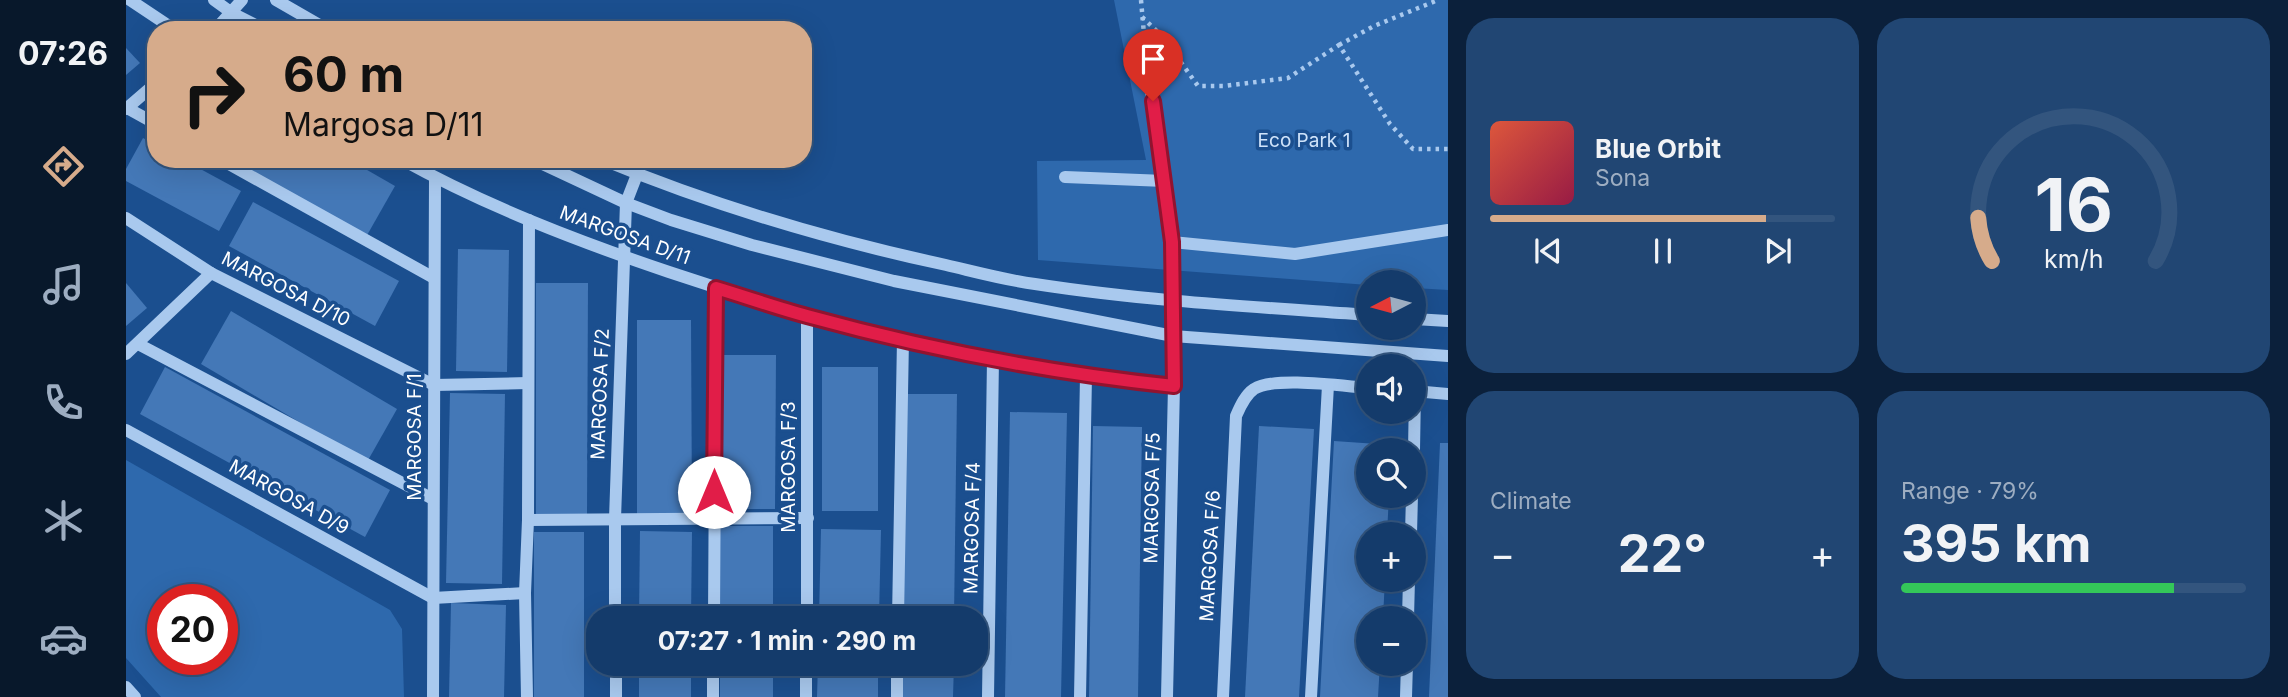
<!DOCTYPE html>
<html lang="en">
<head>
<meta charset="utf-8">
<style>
	:root { --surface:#143b6b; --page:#214673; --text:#f1f3f6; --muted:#9dadc1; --line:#33557e; --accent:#d6ab8b }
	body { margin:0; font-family:Inter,sans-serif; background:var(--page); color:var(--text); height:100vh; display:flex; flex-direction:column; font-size:26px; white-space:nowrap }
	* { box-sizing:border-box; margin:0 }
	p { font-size:23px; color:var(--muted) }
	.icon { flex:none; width:38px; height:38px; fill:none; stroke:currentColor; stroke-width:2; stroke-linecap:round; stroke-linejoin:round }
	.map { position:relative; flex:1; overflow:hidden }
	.drawer { display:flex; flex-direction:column; gap:18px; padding:18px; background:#0b203b; width:840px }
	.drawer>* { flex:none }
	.hud { position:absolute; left:21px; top:21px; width:665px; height:147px; border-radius:28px; box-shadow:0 7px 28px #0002,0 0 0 2px var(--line); background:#d6ab8b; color:#111; overflow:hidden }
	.needle { width:46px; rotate:264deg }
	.controls { position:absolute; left:1230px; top:270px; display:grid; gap:14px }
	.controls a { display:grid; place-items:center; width:70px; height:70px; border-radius:50%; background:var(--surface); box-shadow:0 7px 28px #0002,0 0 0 2px var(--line); font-size:35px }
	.speed { position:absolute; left:21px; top:584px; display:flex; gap:14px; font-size:35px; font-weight:700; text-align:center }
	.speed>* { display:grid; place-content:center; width:91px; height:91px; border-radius:50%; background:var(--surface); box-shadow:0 7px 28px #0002,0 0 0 2px var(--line); line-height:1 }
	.speed .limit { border:10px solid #d22; background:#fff; color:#111 }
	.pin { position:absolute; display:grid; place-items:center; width:60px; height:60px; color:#fff; margin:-72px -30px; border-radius:50% 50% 50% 0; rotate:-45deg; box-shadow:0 0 7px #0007 }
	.pin .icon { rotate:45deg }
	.me { position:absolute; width:77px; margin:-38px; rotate:0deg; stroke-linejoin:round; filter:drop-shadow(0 0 5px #0008) }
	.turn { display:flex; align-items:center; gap:24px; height:147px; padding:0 21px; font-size:32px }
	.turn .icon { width:91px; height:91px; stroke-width:2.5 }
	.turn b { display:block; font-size:49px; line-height:60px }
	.big { font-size:52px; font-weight:700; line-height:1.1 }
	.drawer .tile { flex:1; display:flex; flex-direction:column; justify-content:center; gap:10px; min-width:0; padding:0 24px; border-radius:28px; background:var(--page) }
	.drawer .dial { align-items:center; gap:0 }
	.dial svg { height:182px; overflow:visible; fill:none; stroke:var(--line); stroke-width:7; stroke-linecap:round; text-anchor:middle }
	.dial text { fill:var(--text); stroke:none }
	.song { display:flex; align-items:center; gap:21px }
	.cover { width:84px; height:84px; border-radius:10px; background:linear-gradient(135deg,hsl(10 70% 55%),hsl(340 70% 35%)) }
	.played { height:7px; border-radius:4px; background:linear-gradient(90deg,var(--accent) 80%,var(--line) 80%) }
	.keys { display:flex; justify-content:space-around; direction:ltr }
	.heat { display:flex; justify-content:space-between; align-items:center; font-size:38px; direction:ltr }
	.charge { height:10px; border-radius:5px; background:linear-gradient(90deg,#34c759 79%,var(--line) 0) }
	.drawer .tiles { flex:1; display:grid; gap:18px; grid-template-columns:repeat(2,1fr) }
	.trip { position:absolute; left:460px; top:606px; width:402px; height:70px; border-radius:28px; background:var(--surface); box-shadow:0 7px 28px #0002,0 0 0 2px var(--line); font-weight:700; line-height:70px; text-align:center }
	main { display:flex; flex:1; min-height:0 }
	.tab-bar { display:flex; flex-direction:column; width:126px; justify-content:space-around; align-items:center; background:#08182b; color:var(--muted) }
	.tab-bar .icon { width:49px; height:49px }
	.tab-bar .on { color:var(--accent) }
	.tab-bar b { font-size:32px; color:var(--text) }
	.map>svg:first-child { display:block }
	.green { fill:#2e69ad; fill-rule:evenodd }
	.building { fill:#4478b7 }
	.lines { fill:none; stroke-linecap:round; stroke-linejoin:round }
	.path { stroke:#a9c9ee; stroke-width:4.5; stroke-dasharray:3.5 5; stroke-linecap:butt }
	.minor { stroke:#a9c9ee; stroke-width:12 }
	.route-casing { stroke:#92132f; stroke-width:18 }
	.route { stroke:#e11d48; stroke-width:12 }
	.labels { text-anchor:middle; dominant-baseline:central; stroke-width:7; stroke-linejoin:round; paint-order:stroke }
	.park-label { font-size:19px; fill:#cfe3fa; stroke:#1b4f8f }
	.street-label { font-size:19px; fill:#fff; stroke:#1b4f8f }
</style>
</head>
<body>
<main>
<nav class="tab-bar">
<b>07:26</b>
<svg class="icon on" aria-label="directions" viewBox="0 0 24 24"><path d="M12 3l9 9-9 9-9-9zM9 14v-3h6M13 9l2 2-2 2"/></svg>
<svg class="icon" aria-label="music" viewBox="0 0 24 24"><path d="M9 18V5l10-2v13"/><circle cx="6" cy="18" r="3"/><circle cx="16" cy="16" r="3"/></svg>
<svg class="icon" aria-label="phone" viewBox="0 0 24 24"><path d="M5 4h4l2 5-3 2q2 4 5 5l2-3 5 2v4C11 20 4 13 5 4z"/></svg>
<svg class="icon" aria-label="climate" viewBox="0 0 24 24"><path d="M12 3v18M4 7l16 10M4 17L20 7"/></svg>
<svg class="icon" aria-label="car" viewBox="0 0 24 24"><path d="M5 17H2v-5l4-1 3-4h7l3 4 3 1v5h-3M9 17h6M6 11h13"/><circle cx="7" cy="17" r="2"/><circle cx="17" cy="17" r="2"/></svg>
</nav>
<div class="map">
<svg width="1322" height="697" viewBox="0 0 1322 697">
	<rect width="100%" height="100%" fill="#1b4f8f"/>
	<g class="green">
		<path d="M 988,0 L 1322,0 L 1322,290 L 1288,288 L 1288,282 L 1242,282 L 1242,285 L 912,260 L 911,161 L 1020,160 Z"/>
		<path d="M 0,460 L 264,610 L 276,629 L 278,697 L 35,697 L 0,658 ZM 37,600 L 96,600 L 96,660 L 37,660 Z"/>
	</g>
	<g class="building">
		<path d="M 0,48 L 14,63 L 0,75 Z"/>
		<path d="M 17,138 L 30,145 L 30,159 L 56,159 L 115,191 L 93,231 L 0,181 L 0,169 Z"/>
		<path d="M 105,159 L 222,159 L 269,186 L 240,237 Z"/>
		<path d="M 127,202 L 273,281 L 249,326 L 103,246 Z"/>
		<path d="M 332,249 L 383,250 L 381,372 L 330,371 Z"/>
		<path d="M 0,283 L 21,308 L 0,326 Z"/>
		<path d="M 410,283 L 462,283 L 461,516 L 410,516 Z"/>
		<path d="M 105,311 L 271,409 L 241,462 L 75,364 Z"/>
		<path d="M 511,320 L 565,320 L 566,514 L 511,514 Z"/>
		<path d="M 592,355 L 650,355 L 649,509 L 592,509 Z"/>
		<path d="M 39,367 L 264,490 L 239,537 L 14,414 Z"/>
		<rect x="696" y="367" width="56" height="144"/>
		<path d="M 324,393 L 379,394 L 376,584 L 320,583 Z"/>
		<path d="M 780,394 L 831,394 L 828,618 L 777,618 Z"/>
		<path d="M 884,412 L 941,413 L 935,697 L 879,697 Z"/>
		<path d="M 967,426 L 1016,427 L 1012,697 L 963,697 Z"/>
		<path d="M 1133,426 L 1188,429 L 1173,697 L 1119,697 Z"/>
		<path d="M 1208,441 L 1266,445 L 1266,450 L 1242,450 L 1242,495 L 1263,495 L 1261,534 L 1242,534 L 1242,579 L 1259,579 L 1257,618 L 1242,618 L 1242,663 L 1254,663 L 1252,697 L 1194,697 Z"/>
		<path d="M 1314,443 L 1322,443 L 1322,697 L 1303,697 Z"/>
		<rect x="594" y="526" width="53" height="92"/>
		<path d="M 695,529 L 755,530 L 753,618 L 693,618 Z"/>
		<path d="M 514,531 L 566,532 L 565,618 L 513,618 Z"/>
		<rect x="408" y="532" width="50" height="165"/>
		<path d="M 325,603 L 380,605 L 378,697 L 323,697 Z"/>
		<rect x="513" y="663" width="52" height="34"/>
		<rect x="594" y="663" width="53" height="34"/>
		<path d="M 692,663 L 752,663 L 752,697 L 691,697 Z"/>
		<path d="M 777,663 L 828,663 L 827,697 L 776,697 Z"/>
	</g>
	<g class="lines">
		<g class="path">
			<path d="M 1015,0 L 1018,34"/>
			<path d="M 1016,17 L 1036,36 L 1072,86 L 1098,86 L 1162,78 L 1213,45 L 1264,124 L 1287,149 L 1322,149"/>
			<path d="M 1213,45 L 1248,26 L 1312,0"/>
		</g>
		<g class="minor">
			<path d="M 4,0 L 49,30"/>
			<path d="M 88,0 L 106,13 L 139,30"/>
			<path d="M 150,0 L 202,30"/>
			<path d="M 89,30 L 116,0"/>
			<path d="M 1019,48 L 1046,242 L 1048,386 L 1041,697"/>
			<path d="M 1,108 L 30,124"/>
			<path d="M 0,109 L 30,83"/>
			<path d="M 94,159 L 308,278"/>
			<path d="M 275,159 C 360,206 451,241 543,272 C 677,317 819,354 958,376 C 988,381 1018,383 1048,386"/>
			<path d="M 406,159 L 500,203 L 545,220 L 626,245 L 768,281 L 1047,336 L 1322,356"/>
			<path d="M 475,159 C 586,205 703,240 820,265 C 850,272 879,280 909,284 C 1019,301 1131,307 1242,315"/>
			<path d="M 939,177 L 1039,181"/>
			<path d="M 0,218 L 85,273 L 308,385 L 402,383"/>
			<path d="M 1046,242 L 1169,254 L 1322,230"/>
			<path d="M 1288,319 L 1322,321"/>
			<path d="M 12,344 L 307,499"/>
			<path d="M 0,354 L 85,273"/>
			<path d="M 1288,391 L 1322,394"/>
			<path d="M 0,430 L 307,598 L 399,593"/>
			<path d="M 1288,450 L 1289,392"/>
			<path d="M 402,520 L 682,518"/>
			<path d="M 1285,534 L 1286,495"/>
			<path d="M 489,618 L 489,519 L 500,203 L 517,159"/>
			<path d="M 588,618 L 590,288"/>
			<path d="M 681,618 L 681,316"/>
			<path d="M 772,618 L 777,339"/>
			<path d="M 1282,618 L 1283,579"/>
			<path d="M 490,663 L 490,697"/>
			<path d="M 0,687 L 9,697"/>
			<path d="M 307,697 L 309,178"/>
			<path d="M 401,697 L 399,593 L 402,520 L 403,220"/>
			<path d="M 587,697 L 587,663"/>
			<path d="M 680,697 L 680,663"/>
			<path d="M 771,697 L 771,663"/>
			<path d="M 862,697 L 867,359"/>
			<path d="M 954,697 L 960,376"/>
			<path d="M 1097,697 L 1110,416 C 1114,407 1119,395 1128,389 C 1149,376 1216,386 1242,388"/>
			<path d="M 1185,697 L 1202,385"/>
			<path d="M 1280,697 L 1281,663"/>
		</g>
	</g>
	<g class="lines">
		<g class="route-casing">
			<path id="route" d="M 588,492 L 590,288 C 620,297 651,308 681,316 C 801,349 925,373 1048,386 L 1046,242 L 1027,101"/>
		</g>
		<use href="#route" class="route"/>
	</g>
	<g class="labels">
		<g class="park-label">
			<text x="1178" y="140">Eco Park 1</text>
		</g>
		<g class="street-label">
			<text transform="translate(499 235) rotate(20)">MARGOSA D/11</text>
			<text transform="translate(160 289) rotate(27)">MARGOSA D/10</text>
			<text transform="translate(474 394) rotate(-88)">MARGOSA F/2</text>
			<text transform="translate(288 437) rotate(-90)">MARGOSA F/1</text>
			<text transform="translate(662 467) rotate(-90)">MARGOSA F/3</text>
			<text transform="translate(163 497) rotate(29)">MARGOSA D/9</text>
			<text transform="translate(1026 498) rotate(-89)">MARGOSA F/5</text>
			<text transform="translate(846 528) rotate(-89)">MARGOSA F/4</text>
			<text transform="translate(1084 556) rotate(-87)">MARGOSA F/6</text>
		</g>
	</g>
</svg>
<div class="controls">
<a><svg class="needle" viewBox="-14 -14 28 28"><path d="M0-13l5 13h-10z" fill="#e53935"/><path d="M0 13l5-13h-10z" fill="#9dadc1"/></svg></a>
<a><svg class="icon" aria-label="sound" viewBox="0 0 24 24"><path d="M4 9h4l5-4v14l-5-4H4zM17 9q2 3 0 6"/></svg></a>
<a><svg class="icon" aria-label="search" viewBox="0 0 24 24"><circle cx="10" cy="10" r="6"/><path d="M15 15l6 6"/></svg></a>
<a>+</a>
<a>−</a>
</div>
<div class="speed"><div class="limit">20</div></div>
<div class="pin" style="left:1027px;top:101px;background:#d93025"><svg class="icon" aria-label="arrive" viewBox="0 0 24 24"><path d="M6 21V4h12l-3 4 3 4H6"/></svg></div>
<svg class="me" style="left:588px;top:492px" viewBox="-20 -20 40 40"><circle r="19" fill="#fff"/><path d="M0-13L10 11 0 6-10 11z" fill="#e11d48"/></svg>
<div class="trip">07:27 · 1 min · 290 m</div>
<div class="hud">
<div class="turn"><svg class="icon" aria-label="right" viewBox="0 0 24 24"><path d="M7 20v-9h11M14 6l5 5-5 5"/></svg><div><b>60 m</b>Margosa D/11</div></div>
</div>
</div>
<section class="drawer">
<div class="tiles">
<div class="tile">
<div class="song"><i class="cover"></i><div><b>Blue Orbit</b><p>Sona</p></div></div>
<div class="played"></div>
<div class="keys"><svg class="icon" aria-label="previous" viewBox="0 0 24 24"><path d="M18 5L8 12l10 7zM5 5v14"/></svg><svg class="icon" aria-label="pause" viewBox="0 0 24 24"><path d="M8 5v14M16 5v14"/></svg><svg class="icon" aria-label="next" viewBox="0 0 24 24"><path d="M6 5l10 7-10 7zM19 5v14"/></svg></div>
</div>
<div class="tile dial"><svg viewBox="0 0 100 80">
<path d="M14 69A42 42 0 1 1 86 69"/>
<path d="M14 69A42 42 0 0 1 8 50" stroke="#d6ab8b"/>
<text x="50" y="56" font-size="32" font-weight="700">16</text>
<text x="50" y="72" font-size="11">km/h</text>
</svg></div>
<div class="tile"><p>Climate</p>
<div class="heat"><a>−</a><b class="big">22°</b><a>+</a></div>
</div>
<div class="tile"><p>Range · 79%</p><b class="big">395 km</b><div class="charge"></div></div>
</div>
</section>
</main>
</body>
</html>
